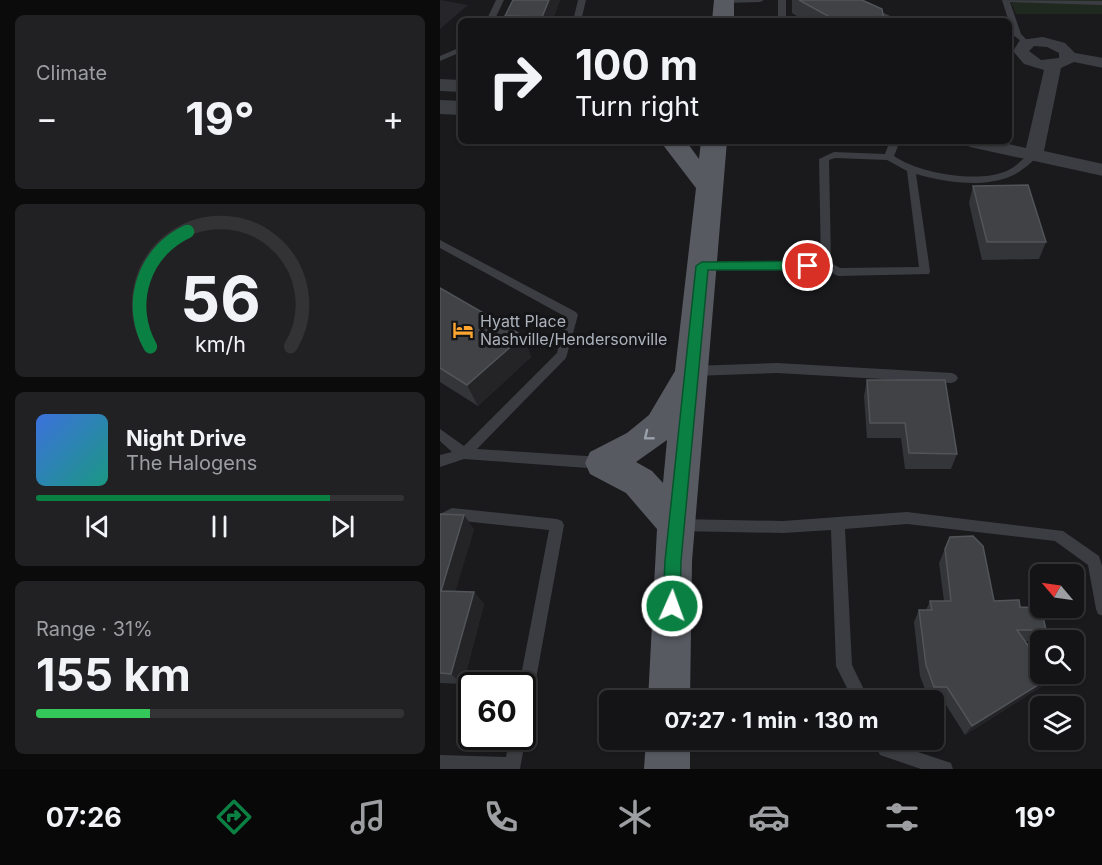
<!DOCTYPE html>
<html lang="en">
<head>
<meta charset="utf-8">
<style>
	:root { --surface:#141416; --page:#212123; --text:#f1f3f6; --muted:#9d9ea1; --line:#333335; --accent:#0b8043 }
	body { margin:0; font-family:Inter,sans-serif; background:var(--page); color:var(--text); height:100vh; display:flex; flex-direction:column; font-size:22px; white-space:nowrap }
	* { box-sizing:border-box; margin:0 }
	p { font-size:20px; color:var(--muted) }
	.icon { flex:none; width:33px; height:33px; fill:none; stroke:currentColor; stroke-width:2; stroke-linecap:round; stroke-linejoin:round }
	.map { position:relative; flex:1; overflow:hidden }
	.sheet { display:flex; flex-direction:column; gap:15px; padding:15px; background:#0b0b0c; width:440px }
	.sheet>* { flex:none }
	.top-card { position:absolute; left:18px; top:18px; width:554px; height:126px; border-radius:9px; box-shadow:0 2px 4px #0004,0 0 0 2px var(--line); background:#141416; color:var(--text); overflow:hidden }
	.needle { width:39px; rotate:299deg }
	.buttons { position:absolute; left:590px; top:564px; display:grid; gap:12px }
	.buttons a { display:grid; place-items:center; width:54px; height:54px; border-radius:9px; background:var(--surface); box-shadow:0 2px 4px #0004,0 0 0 2px var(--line); font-size:30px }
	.speed { position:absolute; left:18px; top:672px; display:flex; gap:12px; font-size:30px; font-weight:700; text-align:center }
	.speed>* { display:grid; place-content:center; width:78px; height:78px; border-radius:50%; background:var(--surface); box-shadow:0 2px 4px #0004,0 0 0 2px var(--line); line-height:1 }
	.speed .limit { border:3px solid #111; border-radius:9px; background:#fff; color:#111 }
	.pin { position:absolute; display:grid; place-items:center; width:51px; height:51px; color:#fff; margin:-26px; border:3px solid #fff; border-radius:50%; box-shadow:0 2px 6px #0007 }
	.me { position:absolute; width:66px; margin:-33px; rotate:2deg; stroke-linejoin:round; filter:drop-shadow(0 0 4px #0008) }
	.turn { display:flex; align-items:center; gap:21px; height:126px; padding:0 18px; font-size:27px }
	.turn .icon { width:78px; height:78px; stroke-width:2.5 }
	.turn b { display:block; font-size:42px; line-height:51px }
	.big { font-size:45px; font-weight:700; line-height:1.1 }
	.sheet .widget { flex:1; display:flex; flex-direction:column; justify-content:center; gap:9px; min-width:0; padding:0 21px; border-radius:9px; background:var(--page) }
	.sheet .dial { align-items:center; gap:0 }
	.dial svg { height:156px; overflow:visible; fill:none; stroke:var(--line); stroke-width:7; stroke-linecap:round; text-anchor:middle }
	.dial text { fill:var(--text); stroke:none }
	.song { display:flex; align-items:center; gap:18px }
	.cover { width:72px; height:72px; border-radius:9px; background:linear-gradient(135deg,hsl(220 70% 55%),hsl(170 70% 35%)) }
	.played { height:6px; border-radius:3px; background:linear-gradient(90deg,var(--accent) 80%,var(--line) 80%) }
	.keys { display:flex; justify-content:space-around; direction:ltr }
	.heat { display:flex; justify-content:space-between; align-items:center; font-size:33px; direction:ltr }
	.charge { height:9px; border-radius:4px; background:linear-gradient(90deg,#34c759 31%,var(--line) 0) }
	.trip { position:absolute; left:159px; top:690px; width:345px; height:60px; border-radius:9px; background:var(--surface); box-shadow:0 2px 4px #0004,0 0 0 2px var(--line); font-weight:700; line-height:60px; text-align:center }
	.tabs { display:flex; height:96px; justify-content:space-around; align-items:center; background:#080809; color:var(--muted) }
	.tabs .icon { width:42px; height:42px }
	.tabs .active { color:var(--accent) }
	.tabs b { font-size:27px; color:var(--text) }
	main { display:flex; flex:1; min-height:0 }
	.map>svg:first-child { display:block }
	.built { fill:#26262a }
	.green { fill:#202920 }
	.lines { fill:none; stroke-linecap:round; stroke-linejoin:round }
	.service { fill:#3b3d42; fill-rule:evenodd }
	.minor { fill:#3b3d42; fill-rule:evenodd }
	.tertiary { fill:#3b3d42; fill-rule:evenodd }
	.primary { fill:#575a61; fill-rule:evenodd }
	.wall { fill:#333538 }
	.shaded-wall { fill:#242427 }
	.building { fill:#404246; stroke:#515459; stroke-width:1.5 }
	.oneway { stroke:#9ba1ab }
	.route { fill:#0b8043; stroke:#07532c; stroke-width:1.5 }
	.labels { text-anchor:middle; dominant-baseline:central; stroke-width:6; stroke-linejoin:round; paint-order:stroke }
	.poi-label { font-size:16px; fill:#acb3bd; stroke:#151518; text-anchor:start }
</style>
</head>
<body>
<main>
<section class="sheet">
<div class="widget"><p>Climate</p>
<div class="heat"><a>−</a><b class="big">19°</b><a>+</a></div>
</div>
<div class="widget dial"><svg viewBox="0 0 100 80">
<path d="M14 69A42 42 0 1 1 86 69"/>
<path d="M14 69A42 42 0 0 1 33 10" stroke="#0b8043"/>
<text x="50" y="56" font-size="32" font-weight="700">56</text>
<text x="50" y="72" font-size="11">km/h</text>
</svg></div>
<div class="widget">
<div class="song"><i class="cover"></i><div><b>Night Drive</b><p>The Halogens</p></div></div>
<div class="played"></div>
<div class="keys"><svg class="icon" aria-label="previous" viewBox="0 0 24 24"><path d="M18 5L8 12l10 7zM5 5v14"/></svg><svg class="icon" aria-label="pause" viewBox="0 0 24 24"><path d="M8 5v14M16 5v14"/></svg><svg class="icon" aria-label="next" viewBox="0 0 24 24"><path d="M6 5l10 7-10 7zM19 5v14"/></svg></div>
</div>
<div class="widget"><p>Range · 31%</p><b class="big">155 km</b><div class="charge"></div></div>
</section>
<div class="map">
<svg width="663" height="769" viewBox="0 0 663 769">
	<rect width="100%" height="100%" fill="#1a1a1d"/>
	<path class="built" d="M 0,0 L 28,5 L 0,29 Z"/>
	<path class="green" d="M 570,0 L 662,0 L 662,14 L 576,14 Z"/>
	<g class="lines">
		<g class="service">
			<path d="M 56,0 L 64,0 L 54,21 L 46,21 Z"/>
			<path d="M 138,0 L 146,0 L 141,21 L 133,21 Z"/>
			<path d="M 281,0 L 324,0 L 320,2 L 284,3 Z"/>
			<rect x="338" y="0" width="8" height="21"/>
			<path d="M 406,0 L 416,0 L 461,21 L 451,21 Z"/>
			<path d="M 562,0 L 663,1 L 663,5 L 570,2 L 581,34 L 590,43 L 586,45 L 573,35 Z"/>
			<path d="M 21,47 L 21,52 L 0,61 L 0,56 Z"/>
			<path d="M 450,141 L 460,141 L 454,156 C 478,173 536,183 564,172 C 574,169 582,159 591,153 L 594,152 L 599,155 C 591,163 580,173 569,177 C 541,188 504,182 476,174 L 490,271 L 489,274 L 398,276 L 384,269 L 258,269 L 257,266 L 262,262 L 381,261 L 379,159 L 394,152 L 445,154 ZM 395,158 L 447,160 L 467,171 L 479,267 L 400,268 L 391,263 L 389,160 Z"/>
			<path d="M 0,240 L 136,312 L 138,315 L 126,358 L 37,449 L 162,457 L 167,459 L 168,463 L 167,467 L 162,469 L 24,459 L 0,467 L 0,455 L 12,452 L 0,441 L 0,429 L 24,446 L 117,353 L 126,317 L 0,248 Z"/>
			<path d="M 337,363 L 512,373 L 516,375 L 518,378 L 516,381 L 512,383 L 337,373 L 253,376 L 249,374 L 247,371 L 249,368 L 253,366 Z"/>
			<path d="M 12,508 L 117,519 L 122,521 L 124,525 L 90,712 L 88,718 L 82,720 L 82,686 L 79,686 L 109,530 L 13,520 L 0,527 L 0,514 Z"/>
			<path d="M 467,512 L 623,531 L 659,556 L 663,569 L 663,616 L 658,614 L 656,609 L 648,565 L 615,541 L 467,524 L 405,529 L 412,665 L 429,700 L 413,700 L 396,666 L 391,530 L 343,533 L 239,531 L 234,529 L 232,525 L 234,521 L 239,519 L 343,521 Z"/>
			<path d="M 82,730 L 86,736 L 80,769 L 0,769 L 0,755 L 66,757 L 70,736 L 82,736 Z"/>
			<path d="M 433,740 L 450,740 L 451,743 L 511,763 L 513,769 L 481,769 L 440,755 Z"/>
		</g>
		<path class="minor" d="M 603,37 L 625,43 L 635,53 L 663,58 L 663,68 L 634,62 L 621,68 L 604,151 L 663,164 L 663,176 L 530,147 L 521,141 L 556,141 L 586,148 L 604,70 L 584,64 L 573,51 L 580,40 ZM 594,46 L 607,47 L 619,53 L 619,58 L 601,60 L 589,51 Z"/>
		<g class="tertiary">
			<path d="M 0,79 L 21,80 L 21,92 L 0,91 Z"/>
			<path d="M 0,100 L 21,101 L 21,115 L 0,114 Z"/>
		</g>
		<g class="primary">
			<path d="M 274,0 L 294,0 L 294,21 L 272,21 Z"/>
			<path d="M 220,141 L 246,141 L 259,159 L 261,141 L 287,141 L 252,561 L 250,700 L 208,700 L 217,529 L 186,493 L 150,474 L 145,463 L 150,452 L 187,433 L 209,415 L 235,371 L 256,188 ZM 227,440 L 223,483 L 212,471 L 196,462 Z"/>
			<path d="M 206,740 L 250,740 L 250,769 L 204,769 Z"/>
		</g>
	</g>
	<g class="wall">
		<path d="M 73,0 L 120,0 L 112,21 L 66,21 L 65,16 Z"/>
		<path d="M 352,0 L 422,0 L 444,21 L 365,21 L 352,13 Z"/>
		<path d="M 533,186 L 606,242 L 599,259 L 542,260 L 529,203 Z"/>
		<path d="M 0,288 L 83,336 L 91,357 L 38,406 L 0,382 Z"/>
		<path d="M 427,380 L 517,454 L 511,469 L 465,469 L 461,438 L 427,438 L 424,396 Z"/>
		<path d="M 0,514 L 34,529 L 15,591 L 34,592 L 44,604 L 23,684 L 0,683 Z"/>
		<path d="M 510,537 L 554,601 L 580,607 L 606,630 L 597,641 L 585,641 L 611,677 L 601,687 L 525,735 L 501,697 L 488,697 L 480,676 L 474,622 L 479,610 L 486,610 L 490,601 L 504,601 L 499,563 Z"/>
	</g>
	<g class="shaded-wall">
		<path d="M 109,0 L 120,0 L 112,21 L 103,21 L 102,17 Z"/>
		<path d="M 83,336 L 91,357 L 38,406 L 27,385 Z"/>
		<path d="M 24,515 L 34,529 L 12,603 L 1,591 Z"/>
		<path d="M 34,592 L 44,604 L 23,684 L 11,674 Z"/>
		<path d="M 611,677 L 601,687 L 525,735 L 532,726 Z"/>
	</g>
	<g class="building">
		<path d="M 73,0 L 109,0 L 102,17 L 65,16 Z"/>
		<path d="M 359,0 L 422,0 L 442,9 L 444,21 L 397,21 Z"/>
		<path d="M 588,185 L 606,242 L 547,242 L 533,186 Z"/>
		<path d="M 0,288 L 83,336 L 27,385 L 0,368 Z"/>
		<path d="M 427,380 L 505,380 L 517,454 L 469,453 L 465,423 L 430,423 Z"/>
		<path d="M 0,514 L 24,515 L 1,591 L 34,592 L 11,674 L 0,673 Z"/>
		<path d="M 533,536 L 543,546 L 554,601 L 579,600 L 580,607 L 601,608 L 606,630 L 577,630 L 600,662 L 600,674 L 609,674 L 611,677 L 532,726 L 507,687 L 494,687 L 486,665 L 479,610 L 492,610 L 490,601 L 511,601 L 505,549 L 510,537 Z"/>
	</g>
	<defs><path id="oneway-chevron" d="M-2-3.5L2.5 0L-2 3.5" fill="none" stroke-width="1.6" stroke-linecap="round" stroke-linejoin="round" transform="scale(1.5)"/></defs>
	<use class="oneway" href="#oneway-chevron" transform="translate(208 436) rotate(141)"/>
	<path class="route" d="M 368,261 L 374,266 L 368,270 L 268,270 L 241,561 L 240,606 L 237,612 L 232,614 L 226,612 L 223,606 L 225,561 L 256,266 L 262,262 Z"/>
	<defs>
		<g id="hotel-bare" transform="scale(1.62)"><path d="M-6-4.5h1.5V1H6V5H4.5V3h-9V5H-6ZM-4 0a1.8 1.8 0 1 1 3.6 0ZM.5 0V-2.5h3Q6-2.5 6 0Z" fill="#ffa530" stroke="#151518" stroke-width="2.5" paint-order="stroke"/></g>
	</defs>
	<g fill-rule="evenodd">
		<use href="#hotel-bare" x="23" y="330"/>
	</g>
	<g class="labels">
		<g class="poi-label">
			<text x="40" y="321">Hyatt Place<tspan x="40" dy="18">Nashville/Hendersonville</tspan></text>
		</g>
	</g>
</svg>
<div class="buttons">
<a><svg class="needle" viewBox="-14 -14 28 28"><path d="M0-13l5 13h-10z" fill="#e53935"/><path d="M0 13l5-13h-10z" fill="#9d9ea1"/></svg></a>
<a><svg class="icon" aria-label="search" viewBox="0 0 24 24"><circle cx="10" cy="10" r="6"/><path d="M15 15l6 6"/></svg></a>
<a><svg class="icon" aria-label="layers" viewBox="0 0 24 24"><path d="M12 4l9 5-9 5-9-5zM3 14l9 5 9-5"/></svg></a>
</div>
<div class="speed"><div class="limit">60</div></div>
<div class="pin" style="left:368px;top:266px;background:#d93025"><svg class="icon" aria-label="arrive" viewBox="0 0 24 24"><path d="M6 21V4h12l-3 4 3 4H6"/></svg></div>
<svg class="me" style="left:232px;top:606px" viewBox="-20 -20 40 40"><circle r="17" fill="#0b8043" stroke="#fff" stroke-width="3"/><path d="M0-11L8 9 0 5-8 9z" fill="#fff"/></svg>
<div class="trip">07:27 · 1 min · 130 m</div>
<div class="top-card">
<div class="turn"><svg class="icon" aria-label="right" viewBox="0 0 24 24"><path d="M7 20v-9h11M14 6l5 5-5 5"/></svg><div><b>100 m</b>Turn right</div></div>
</div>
</div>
</main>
<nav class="tabs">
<b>07:26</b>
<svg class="icon active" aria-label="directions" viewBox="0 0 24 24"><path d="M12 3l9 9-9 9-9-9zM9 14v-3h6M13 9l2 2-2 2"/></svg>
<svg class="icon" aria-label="music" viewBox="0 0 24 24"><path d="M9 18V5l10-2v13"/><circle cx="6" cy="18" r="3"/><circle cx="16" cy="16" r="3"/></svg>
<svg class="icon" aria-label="phone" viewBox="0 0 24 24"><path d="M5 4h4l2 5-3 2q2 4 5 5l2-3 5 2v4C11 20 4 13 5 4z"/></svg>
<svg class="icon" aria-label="climate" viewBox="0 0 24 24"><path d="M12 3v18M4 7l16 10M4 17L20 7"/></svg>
<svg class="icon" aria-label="car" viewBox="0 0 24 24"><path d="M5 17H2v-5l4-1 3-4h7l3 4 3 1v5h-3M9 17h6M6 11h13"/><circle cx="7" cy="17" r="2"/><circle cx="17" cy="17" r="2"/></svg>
<svg class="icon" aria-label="filters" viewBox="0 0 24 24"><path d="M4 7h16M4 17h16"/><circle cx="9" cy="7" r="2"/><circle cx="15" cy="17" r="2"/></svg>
<b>19°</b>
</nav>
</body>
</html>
